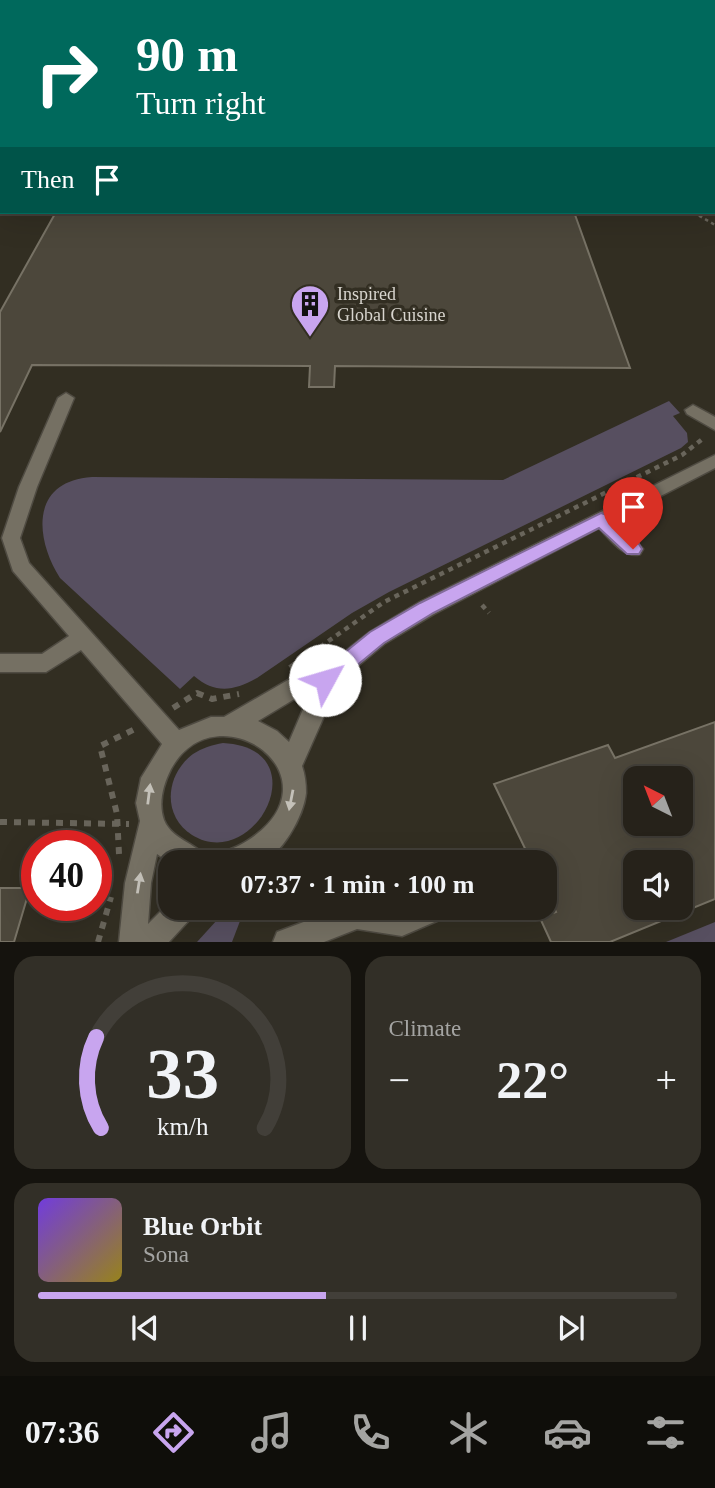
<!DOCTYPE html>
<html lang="en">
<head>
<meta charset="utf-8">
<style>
	:root { --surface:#26221a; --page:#322f27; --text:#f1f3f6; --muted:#a4a4a2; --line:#423f39; --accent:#c8a5ef }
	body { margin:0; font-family:"Times New Roman",serif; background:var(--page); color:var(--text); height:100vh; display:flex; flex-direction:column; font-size:26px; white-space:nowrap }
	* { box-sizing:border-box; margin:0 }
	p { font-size:23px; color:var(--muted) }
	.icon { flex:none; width:38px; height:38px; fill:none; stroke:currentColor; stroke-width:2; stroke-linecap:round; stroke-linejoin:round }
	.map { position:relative; height:942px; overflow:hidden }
	.details { display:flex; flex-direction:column; gap:14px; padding:14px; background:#15130e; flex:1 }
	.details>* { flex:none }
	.hud { position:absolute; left:0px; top:0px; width:716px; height:214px; box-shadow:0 7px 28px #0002,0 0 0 2px var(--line); background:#00695c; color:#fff; overflow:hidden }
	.needle { width:46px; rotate:318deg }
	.tools { position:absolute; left:623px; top:766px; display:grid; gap:14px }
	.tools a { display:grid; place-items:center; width:70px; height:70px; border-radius:14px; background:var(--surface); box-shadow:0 7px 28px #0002,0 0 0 2px var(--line); font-size:35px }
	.speed { position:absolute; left:21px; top:830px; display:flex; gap:14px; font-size:35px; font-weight:700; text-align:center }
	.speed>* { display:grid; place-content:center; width:91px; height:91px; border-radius:50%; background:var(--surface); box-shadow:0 7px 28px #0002,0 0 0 2px var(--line); line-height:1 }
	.speed .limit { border:10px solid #d22; background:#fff; color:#111 }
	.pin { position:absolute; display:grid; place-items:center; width:60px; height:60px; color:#fff; margin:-72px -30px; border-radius:50% 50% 50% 0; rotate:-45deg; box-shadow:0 0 7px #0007 }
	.pin .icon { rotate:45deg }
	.me { position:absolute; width:77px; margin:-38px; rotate:51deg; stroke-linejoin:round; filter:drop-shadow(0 0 5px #0008) }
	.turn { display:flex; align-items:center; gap:24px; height:147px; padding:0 21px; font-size:32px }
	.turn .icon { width:91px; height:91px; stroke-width:2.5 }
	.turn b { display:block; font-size:49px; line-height:60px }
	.then { display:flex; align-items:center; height:66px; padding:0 21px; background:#0003; gap:14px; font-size:26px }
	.big { font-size:52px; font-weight:700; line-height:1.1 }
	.details .widget { flex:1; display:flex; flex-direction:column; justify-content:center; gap:10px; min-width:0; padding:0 24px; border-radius:21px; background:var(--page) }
	.details .dial { align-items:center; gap:0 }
	.dial svg { height:182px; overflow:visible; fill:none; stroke:var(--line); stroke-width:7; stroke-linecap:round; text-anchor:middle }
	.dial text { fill:var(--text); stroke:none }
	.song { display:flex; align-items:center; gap:21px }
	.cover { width:84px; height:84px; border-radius:10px; background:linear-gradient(135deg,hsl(260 70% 55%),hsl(50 70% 35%)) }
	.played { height:7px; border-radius:4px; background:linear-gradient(90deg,var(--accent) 45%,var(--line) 45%) }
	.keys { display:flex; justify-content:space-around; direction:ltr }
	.heat { display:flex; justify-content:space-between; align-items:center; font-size:38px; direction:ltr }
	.details .tiles { flex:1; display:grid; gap:14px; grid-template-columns:1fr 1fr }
	.widget:last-child { grid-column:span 2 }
	.trip { position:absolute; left:158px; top:850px; width:399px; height:70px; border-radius:21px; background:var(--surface); box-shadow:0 7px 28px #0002,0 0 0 2px var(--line); font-weight:700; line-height:70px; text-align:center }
	.tab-bar { display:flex; height:112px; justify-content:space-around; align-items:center; background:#0f0e0a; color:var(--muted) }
	.tab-bar .icon { width:49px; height:49px }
	.tab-bar .active { color:var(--accent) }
	.tab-bar b { font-size:32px; color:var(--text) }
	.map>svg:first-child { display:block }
	.green { fill:#574f60 }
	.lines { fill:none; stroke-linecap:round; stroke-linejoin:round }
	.stream { stroke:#241a2f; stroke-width:3.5 }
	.building { fill:#4c473b; stroke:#777265; stroke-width:2; fill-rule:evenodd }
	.minor-casing { stroke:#4f4b42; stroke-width:3 }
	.path-far3 { stroke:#69655b; stroke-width:2; stroke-dasharray:2.5 2.5; stroke-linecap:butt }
	.path-far2 { stroke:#69655b; stroke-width:2.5; stroke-dasharray:3.5 3.5; stroke-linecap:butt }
	.path-far1 { stroke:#69655b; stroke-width:4.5; stroke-dasharray:5 5; stroke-linecap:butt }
	.path { stroke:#69655b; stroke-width:6; stroke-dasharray:7 7; stroke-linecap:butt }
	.minor { fill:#757063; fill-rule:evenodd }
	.oneway { fill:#c4c1b9 }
	.route { fill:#c8a5ef; stroke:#826b9b; stroke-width:2 }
	.labels { text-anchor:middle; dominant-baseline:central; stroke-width:7; stroke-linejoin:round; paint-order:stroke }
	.far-poi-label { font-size:18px; fill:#d8d5ce; stroke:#322e22; text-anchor:start }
</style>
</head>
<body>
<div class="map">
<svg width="715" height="942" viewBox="0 0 715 942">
	<rect width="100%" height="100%" fill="#322e22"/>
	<g class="green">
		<path d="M 669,401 L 680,413 L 673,416 L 687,433 L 688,442 L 681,448 L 389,592 L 352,613 L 257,678 C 234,691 215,694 194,676 L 180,689 L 60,578 C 34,537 31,481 92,477 L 503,480 Z"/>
		<path d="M 223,743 C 320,748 255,874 192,835 C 162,816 165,775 193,754 C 202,748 212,745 223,743 Z"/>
		<path d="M 228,908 L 245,908 L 232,942 L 197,942 Z"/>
		<path d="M 715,922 L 715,942 L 666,942 Z"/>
	</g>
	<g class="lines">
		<g class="stream">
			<path d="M 42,0 L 56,2"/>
			<path d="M 13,2 L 15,0"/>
		</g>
	</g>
	<g class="building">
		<path d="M 56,212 L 574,212 L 630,368 L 335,366 L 334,387 L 309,387 L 310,366 L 32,365 L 0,432 L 0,312 Z"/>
		<path d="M 715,722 L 715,899 L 610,942 L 551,942 L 540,918 L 556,912 L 544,888 L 544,863 L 532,863 L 494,784 L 608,745 L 615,758 ZM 635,779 L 681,779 L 681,824 L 635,824 ZM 635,863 L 681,863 L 681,908 L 635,908 Z"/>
		<path d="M 0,888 L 30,888 L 14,942 L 0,942 Z"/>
	</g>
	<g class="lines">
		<g class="minor-casing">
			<g id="minor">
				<rect x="113" y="0" width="8" height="2"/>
				<path d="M 613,0 L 622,0 L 611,2 Z"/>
				<rect x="0" y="79" width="2" height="6"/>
				<path d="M 66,393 L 74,398 L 37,487 L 20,538 L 29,563 L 179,730 L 211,717 L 224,717 L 288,680 L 319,672 L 370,632 L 420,602 L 715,455 L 715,468 L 614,520 L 643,549 L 640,554 C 624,559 610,539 599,528 L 434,614 L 384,644 L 335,685 L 329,705 L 302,766 C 305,775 306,783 306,793 C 304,815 281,858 258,863 C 245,865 228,863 214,863 L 218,854 C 228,850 238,847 247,841 C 345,778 217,686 171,769 C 163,785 158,803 164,820 C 173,842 201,843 209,863 L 170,863 L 157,854 L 151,883 L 148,924 L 170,902 L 170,908 L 196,908 L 192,917 L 169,942 L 119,942 L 125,883 L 140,821 L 136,803 L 141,778 L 162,744 L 81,650 L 46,672 L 0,672 L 0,654 L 42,654 L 69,636 L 13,571 L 2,538 L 19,487 L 58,398 ZM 310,693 L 289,742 L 277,731 L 258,721 L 301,695 Z"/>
				<path d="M 693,405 L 715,417 L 715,430 L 687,414 L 685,410 Z"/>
				<path d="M 341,908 L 450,908 L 446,917 L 402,936 L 357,929 L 324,942 L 273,942 L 277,932 Z"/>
			</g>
		</g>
		<g class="path-far3">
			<path d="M 225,2 L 230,0"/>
			<path d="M 239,2 L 243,0"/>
			<path d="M 271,2 L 277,0"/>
		</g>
		<path class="path-far2" d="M 693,212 L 715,225"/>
		<g class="path-far1">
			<path d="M 482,605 L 489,613"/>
			<path d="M 320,647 L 384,602 L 682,455 L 705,437"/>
		</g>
		<g class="path">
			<path d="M 290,668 L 323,645"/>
			<path d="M 173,708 L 197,693 L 212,699 L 239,694"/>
			<path d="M 0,822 L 129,824"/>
			<path d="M 119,854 L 117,814 L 100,746 L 135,729"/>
			<path d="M 98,942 L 111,897"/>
		</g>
		<use href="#minor" class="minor"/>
	</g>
	<defs><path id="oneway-solid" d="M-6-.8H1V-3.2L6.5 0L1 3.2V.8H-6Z" transform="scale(1.75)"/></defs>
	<g class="oneway">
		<use href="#oneway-solid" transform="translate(149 794) rotate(-83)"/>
		<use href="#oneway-solid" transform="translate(291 800) rotate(101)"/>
		<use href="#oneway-solid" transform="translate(139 883) rotate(-81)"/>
	</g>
	<path class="route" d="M 601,513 L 607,515 L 639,544 L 642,549 L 639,554 L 627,554 L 599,528 L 433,613 L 384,643 L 332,686 L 325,688 L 318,686 L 315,680 L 318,674 L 370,632 L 420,603 Z"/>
	<defs>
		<g id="building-pin" transform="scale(2.0125)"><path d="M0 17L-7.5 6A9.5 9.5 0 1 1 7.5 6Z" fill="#c8a5ef" stroke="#322e22"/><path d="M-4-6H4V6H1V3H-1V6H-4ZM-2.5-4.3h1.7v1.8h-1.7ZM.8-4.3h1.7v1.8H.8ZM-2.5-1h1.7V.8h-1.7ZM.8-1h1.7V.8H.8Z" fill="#111"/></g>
	</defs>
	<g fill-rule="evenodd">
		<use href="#building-pin" x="310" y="304"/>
	</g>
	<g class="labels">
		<g class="far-poi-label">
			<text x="337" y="294">Inspired<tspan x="337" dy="21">Global Cuisine</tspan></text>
		</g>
	</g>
</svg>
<div class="tools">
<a><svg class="needle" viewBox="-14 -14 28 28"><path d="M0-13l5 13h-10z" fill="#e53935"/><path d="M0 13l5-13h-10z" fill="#a4a4a2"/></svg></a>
<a><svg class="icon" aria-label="sound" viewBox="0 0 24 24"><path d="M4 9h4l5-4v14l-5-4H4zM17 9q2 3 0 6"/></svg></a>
</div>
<div class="speed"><div class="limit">40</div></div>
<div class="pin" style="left:633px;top:549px;background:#d93025"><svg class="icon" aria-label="arrive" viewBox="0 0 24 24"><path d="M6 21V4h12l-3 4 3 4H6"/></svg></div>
<svg class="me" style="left:325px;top:680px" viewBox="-20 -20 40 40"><circle r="19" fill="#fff"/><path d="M0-13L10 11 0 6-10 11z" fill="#c8a5ef"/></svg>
<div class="trip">07:37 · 1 min · 100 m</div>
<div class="hud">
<div class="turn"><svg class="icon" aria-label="right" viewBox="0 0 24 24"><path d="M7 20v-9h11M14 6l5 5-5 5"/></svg><div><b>90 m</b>Turn right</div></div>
<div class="then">Then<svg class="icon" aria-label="arrive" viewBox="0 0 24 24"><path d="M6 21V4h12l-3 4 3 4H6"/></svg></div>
</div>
</div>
<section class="details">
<div class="tiles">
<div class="widget dial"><svg viewBox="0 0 100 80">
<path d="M14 69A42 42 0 1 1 86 69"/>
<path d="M14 69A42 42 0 0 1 12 29" stroke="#c8a5ef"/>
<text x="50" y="56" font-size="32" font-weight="700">33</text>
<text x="50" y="72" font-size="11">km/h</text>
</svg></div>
<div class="widget"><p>Climate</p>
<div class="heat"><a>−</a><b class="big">22°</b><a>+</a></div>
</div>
<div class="widget">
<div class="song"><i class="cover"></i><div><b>Blue Orbit</b><p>Sona</p></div></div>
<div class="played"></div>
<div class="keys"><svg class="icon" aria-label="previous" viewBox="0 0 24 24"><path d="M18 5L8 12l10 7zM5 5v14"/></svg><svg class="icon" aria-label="pause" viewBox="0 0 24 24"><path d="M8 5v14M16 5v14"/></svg><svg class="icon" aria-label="next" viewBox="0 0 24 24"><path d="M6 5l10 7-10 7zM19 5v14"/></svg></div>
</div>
</div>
</section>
<nav class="tab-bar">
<b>07:36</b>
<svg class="icon active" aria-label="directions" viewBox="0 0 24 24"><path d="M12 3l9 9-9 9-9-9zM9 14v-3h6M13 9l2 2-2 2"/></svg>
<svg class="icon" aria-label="music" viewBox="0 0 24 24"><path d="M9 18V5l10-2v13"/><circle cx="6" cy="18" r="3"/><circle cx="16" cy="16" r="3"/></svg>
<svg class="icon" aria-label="phone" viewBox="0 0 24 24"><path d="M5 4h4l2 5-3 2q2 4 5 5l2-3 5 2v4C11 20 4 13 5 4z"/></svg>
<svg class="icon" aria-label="climate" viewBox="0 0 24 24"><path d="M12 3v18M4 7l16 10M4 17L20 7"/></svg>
<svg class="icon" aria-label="car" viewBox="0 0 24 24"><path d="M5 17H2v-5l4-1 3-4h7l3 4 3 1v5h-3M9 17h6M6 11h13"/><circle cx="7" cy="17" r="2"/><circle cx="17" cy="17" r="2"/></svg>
<svg class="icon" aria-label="filters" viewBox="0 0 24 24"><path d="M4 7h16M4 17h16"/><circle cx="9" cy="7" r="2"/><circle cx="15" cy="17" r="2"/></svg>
</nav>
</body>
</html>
